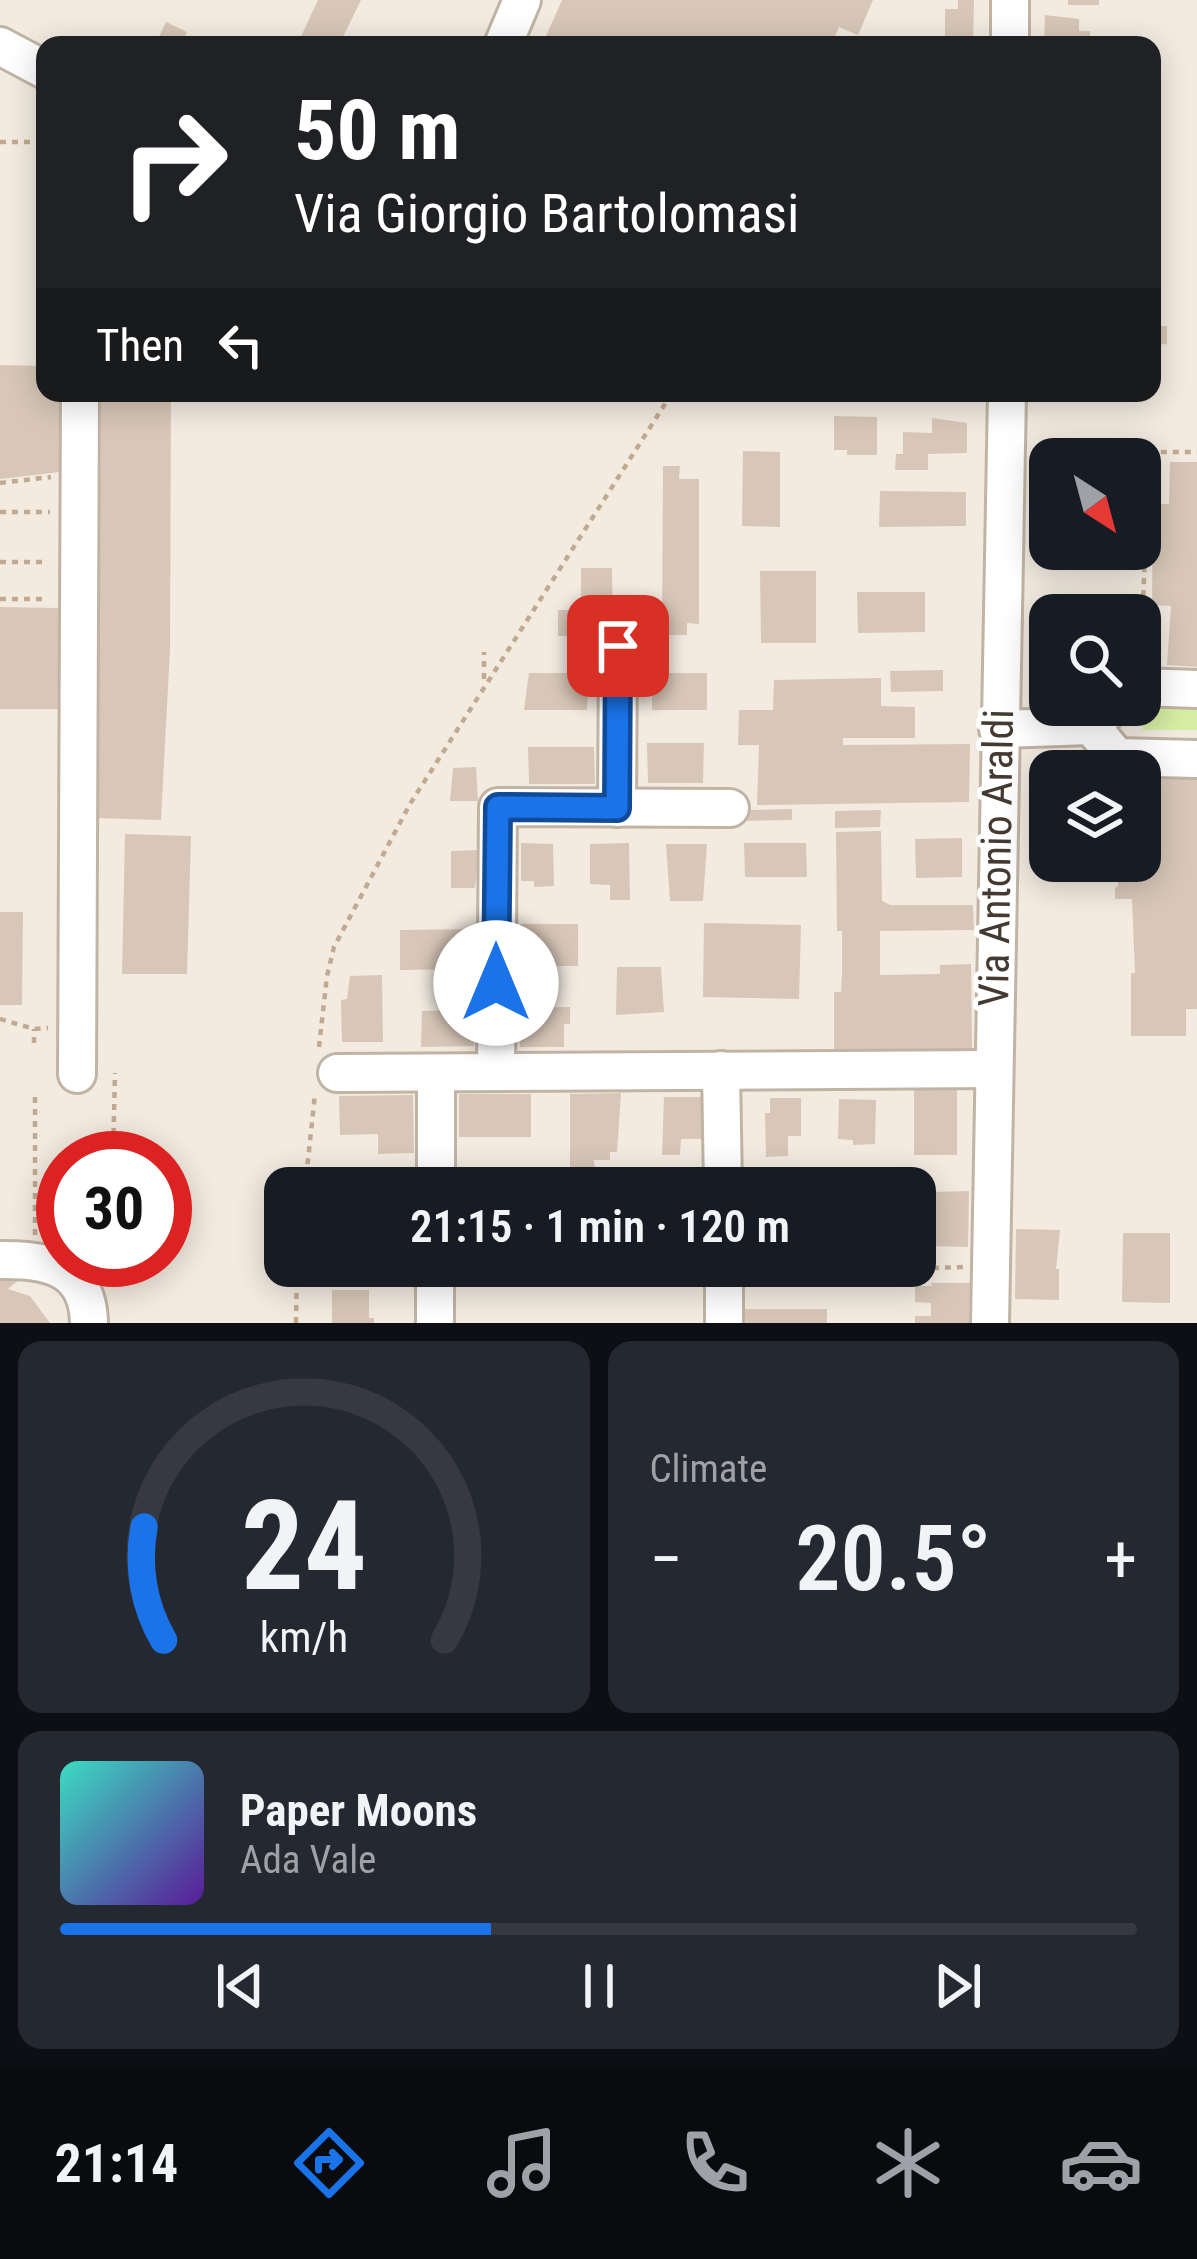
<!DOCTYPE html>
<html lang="en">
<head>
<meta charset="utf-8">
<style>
	:root { --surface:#171b24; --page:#242831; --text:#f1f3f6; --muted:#9ea1a6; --line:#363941; --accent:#1a73e8 }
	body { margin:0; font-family:"Roboto Condensed",sans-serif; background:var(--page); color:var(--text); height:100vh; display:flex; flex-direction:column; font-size:45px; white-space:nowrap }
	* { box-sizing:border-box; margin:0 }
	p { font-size:39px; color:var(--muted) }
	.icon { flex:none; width:66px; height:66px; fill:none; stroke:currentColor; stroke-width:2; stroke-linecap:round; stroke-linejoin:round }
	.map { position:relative; height:1323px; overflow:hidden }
	.sheet { display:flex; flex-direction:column; gap:18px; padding:18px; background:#0d0f14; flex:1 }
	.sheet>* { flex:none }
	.top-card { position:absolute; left:36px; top:36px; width:1125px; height:366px; border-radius:24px; box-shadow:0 6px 30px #0003; background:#202124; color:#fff; overflow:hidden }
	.needle { width:78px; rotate:144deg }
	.buttons { position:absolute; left:1029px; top:438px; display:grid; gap:24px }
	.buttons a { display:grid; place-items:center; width:132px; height:132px; border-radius:24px; background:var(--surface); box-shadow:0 6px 30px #0003; font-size:60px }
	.speed { position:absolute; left:36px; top:1131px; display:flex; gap:24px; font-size:60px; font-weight:700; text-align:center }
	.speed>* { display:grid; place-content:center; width:156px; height:156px; border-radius:50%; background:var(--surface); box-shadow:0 6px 30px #0003; line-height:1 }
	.speed .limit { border:18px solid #d22; background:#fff; color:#111 }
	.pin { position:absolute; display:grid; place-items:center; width:102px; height:102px; color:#fff; margin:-51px; border-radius:24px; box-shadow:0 6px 18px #0006 }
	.me { position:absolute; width:132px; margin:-66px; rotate:0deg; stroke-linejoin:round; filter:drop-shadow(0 0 9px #0008) }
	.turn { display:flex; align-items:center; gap:42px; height:252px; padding:0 60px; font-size:54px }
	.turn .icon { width:156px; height:156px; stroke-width:2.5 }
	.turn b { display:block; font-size:84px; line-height:102px }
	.then { display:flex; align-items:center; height:114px; padding:0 60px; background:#0003; gap:24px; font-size:45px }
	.big { font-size:90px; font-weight:600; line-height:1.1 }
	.sheet .widget { flex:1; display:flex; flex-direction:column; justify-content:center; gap:18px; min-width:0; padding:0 42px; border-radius:24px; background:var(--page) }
	.sheet .dial { align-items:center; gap:0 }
	.dial svg { height:312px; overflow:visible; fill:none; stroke:var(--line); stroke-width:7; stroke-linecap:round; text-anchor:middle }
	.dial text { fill:var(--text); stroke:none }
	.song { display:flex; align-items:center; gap:36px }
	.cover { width:144px; height:144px; border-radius:18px; background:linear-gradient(135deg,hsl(170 70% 55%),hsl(270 70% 35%)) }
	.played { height:12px; border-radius:6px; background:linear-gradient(90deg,var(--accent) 40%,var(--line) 40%) }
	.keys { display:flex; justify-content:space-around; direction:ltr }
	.heat { display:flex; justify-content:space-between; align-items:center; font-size:66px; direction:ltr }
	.sheet .tiles { flex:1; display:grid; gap:18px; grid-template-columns:1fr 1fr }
	.widget:last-child { grid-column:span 2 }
	.trip { position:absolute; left:264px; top:1167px; width:672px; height:120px; border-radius:24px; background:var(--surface); box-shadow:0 6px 30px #0003; font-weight:600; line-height:120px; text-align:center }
	.dock { display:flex; height:192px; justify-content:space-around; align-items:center; background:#090b0e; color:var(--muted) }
	.dock .icon { width:84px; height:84px }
	.dock .active { color:var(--accent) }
	.dock b { font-size:54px; color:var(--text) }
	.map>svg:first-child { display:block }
	.green { fill:#d6eda3 }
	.building { fill:#d8c7b8 }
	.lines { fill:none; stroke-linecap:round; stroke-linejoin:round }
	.minor-casing { stroke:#c1b4a5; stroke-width:42 }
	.path { stroke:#c2aa92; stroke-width:4.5; stroke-dasharray:6 6; stroke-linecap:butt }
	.minor { stroke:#fff; stroke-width:36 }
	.route-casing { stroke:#114b97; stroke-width:30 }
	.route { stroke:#1a73e8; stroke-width:21 }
	.labels { text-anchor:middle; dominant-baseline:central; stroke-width:10; stroke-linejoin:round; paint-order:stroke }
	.street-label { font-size:42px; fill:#443a31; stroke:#fff }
</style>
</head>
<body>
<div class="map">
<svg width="1197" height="1323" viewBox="0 0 1197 1323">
	<rect width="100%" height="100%" fill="#f3ebe0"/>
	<path class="green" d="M 1144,704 L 1197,704 L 1197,730 L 1143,730 Z"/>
	<g class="building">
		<path d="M 318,0 L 361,0 L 339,45 L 297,45 Z"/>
		<path d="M 562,0 L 873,0 L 858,35 L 839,27 L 831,45 L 542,45 Z"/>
		<path d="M 958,0 L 974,0 L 973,45 L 945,45 L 945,9 L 958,9 Z"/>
		<rect x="1068" y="0" width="31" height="5"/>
		<path d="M 1045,15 L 1079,19 L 1079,31 L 1090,31 L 1090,45 L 1044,45 Z"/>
		<path d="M 166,22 L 187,32 L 181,45 L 155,45 Z"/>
		<rect x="1152" y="190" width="8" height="78"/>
		<path d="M 1152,326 L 1167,326 L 1167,344 L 1152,345 Z"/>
		<path d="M 0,365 L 45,366 L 45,393 L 60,393 L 60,472 L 0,479 Z"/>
		<path d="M 101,393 L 171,393 L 170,650 L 161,820 L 96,818 Z"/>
		<path d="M 1035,393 L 1112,393 L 1112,401 L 1036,401 Z"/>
		<path d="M 834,416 L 877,417 L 877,455 L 847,455 L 847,450 L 834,450 Z"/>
		<path d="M 932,418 L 967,423 L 967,453 L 928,454 L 928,470 L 895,470 L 896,454 L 903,454 L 903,432 L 932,433 Z"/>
		<path d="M 743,451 L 780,452 L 780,527 L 742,526 Z"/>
		<path d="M 1170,462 L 1197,462 L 1197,667 L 1167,665 L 1171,606 L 1152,605 L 1153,504 L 1169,504 Z"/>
		<path d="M 663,466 L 680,466 L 679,479 L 699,479 L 699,624 L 687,623 L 687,635 L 662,635 Z"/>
		<path d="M 880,491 L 966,492 L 966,526 L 879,527 Z"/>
		<path d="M 581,568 L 612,568 L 613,636 L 558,636 L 558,610 L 581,610 Z"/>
		<path d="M 760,571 L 816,571 L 816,643 L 761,643 Z"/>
		<path d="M 857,592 L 925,592 L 925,632 L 858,633 Z"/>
		<path d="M 0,607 L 58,608 L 58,709 L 0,709 Z"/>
		<path d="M 943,670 L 943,691 L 891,692 L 890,671 Z"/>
		<path d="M 529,673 L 588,673 L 587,710 L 524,710 Z"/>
		<rect x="652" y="673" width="55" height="37"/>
		<path d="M 881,678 L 881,706 L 915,707 L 915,738 L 843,738 L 843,745 L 970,744 L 969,802 L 757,805 L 759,745 L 738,745 L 739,710 L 773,710 L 774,680 Z"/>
		<path d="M 647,743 L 704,743 L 703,783 L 648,783 Z"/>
		<path d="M 528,747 L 594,747 L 595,784 L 529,784 Z"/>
		<path d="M 476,767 L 478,801 L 450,801 L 453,768 Z"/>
		<path d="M 1140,776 L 1197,776 L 1197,1009 L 1186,1009 L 1186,1036 L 1131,1036 L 1131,973 L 1135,973 L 1132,899 L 1115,899 L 1115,888 L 1118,886 L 1119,861 L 1140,861 Z"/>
		<path d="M 739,805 L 750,805 L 750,810 L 792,809 L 792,820 L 739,821 Z"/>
		<path d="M 881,810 L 880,827 L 835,828 L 835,811 Z"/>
		<path d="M 881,831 L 882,901 L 890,905 L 973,905 L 974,930 L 880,931 L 880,975 L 940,974 L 940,965 L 971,964 L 972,1049 L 834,1049 L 834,992 L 841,992 L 842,975 L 842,931 L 837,931 L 836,832 Z"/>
		<path d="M 125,834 L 191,836 L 187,974 L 122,974 Z"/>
		<path d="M 962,838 L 962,877 L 916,878 L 915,839 Z"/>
		<path d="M 521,843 L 553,844 L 554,886 L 534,887 L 534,881 L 521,881 Z"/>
		<path d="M 629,843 L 630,900 L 610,900 L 610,885 L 590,884 L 590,844 Z"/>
		<path d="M 744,843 L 806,843 L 807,877 L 745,877 Z"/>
		<path d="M 666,844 L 707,844 L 703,901 L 670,901 Z"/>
		<path d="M 479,850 L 475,888 L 451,888 L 451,851 Z"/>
		<path d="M 0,912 L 23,912 L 22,1005 L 0,1005 Z"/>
		<path d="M 704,923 L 801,925 L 799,999 L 703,997 Z"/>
		<path d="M 520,924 L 578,924 L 578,966 L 552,966 L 552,960 L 536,960 L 535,983 L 520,983 Z"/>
		<path d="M 473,929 L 473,969 L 400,970 L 400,930 Z"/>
		<path d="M 617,967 L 661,967 L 664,1012 L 616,1015 Z"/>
		<path d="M 382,975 L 383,1042 L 342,1042 L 341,1000 L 347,999 L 350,976 Z"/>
		<path d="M 570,1007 L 570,1024 L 564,1024 L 564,1047 L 520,1047 L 520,1008 Z"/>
		<path d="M 474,1010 L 474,1046 L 421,1047 L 422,1011 Z"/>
		<rect x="914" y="1086" width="43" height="69"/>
		<path d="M 621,1093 L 617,1152 L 610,1152 L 610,1160 L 594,1160 L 595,1170 L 570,1171 L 570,1094 Z"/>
		<rect x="459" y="1094" width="72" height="43"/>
		<path d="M 413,1095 L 414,1153 L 378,1154 L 378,1134 L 340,1135 L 339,1096 Z"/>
		<path d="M 664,1097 L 702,1097 L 703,1139 L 681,1139 L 680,1155 L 662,1155 Z"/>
		<path d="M 770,1098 L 801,1098 L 801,1136 L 788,1136 L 788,1156 L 766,1157 L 765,1113 L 770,1113 Z"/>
		<path d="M 839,1099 L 876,1100 L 875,1144 L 853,1145 L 853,1140 L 838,1139 Z"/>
		<path d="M 969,1191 L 968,1247 L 930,1246 L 931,1192 Z"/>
		<path d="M 1016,1229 L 1060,1230 L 1056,1269 L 1059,1269 L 1059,1300 L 1015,1299 Z"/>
		<path d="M 1123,1233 L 1170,1233 L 1170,1303 L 1122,1302 Z"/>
		<path d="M 0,1253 L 28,1272 L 8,1289 L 30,1296 L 50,1323 L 0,1323 Z"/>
		<path d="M 931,1283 L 970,1283 L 969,1323 L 915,1323 L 915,1316 L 931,1316 L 931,1303 L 915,1302 L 915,1286 L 932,1286 Z"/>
		<path d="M 332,1290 L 369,1290 L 369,1318 L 374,1318 L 374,1323 L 332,1323 Z"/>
		<path d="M 744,1309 L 827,1309 L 827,1323 L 743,1323 Z"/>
	</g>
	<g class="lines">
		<g class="minor-casing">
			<g id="minor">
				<path d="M 503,45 L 522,0"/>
				<path d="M 1010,45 L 1010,0"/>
				<path d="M 0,46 L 45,70"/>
				<path d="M 1140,687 L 1197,689"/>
				<path d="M 1091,726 L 1117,757 L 1197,759"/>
				<path d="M 998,729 L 1091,726 L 1114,705"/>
				<path d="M 617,808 L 618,646"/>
				<path d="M 721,1070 L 723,1188"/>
				<path d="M 496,1072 L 498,807 L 730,808"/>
				<path d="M 337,1073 L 993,1069"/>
				<path d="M 77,1074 L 80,393"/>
				<path d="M 436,1188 L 436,1073"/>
				<path d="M 0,1260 C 47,1259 88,1267 89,1323"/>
				<path d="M 724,1266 L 724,1323"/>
				<path d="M 435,1323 L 435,1266"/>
				<path d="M 990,1323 L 1007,393"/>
			</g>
		</g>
		<g class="path">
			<path d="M 0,142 L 45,142"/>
			<path d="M 0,483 L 51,477"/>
			<path d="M 0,512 L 50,512"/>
			<path d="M 0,562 L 48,562"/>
			<path d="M 0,599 L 48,599"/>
			<path d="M 1141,656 L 1149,452 L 1197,452"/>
			<path d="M 484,679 L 484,652"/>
			<path d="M 0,1019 L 34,1029 L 48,1028"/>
			<path d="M 34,1043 L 34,1029"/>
			<path d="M 319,1047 L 327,976 L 334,947 L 410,804 L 672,393"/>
			<path d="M 113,1158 L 115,1073"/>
			<path d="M 305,1188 L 315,1094"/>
			<path d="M 35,1235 L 35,1091"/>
			<path d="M 297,1270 L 405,1271"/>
			<path d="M 465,1272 L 693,1275"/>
			<path d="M 753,1274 L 963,1267"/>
			<path d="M 296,1323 L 297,1266"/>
		</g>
		<use href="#minor" class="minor"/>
	</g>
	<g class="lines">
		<g class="route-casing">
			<path id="route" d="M 496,983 L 498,807 L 617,808 L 618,646"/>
		</g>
		<use href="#route" class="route"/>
	</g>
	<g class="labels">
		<g class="street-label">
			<text transform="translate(996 858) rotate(-89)">Via Antonio Araldi</text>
		</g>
	</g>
</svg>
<div class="buttons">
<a><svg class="needle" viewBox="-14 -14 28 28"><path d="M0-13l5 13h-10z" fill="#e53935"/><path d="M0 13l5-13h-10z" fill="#9ea1a6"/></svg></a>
<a><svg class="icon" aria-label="search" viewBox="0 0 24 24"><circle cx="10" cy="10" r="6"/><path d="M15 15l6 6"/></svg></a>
<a><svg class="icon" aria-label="layers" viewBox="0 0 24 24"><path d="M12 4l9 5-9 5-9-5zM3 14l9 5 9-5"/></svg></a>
</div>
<div class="speed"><div class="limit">30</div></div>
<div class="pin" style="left:618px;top:646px;background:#d93025"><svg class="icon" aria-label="arrive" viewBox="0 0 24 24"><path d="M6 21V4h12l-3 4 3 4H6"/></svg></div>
<svg class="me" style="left:496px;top:983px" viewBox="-20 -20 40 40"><circle r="19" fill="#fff"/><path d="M0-13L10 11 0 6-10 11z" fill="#1a73e8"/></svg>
<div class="trip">21:15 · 1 min · 120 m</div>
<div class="top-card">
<div class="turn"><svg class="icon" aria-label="right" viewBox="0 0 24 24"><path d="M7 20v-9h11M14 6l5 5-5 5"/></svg><div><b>50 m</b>Via Giorgio Bartolomasi</div></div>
<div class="then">Then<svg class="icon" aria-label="left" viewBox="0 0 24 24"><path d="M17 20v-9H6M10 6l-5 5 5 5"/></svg></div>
</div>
</div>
<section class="sheet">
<div class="tiles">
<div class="widget dial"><svg viewBox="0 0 100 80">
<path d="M14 69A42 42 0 1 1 86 69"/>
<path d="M14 69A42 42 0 0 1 9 40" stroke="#1a73e8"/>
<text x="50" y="56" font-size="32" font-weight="700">24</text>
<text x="50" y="72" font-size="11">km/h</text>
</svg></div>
<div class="widget"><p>Climate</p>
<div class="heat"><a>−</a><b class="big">20.5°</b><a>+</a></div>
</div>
<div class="widget">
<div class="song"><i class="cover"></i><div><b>Paper Moons</b><p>Ada Vale</p></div></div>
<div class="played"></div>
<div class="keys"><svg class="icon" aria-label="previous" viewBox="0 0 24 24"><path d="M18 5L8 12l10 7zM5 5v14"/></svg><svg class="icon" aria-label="pause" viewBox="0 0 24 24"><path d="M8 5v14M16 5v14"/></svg><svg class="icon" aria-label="next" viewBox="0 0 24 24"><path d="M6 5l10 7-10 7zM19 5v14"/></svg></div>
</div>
</div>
</section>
<nav class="dock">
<b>21:14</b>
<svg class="icon active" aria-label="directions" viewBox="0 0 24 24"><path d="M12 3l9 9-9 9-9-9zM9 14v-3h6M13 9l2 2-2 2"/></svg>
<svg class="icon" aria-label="music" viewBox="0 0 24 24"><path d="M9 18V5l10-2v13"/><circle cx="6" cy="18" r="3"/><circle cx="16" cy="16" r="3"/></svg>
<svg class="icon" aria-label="phone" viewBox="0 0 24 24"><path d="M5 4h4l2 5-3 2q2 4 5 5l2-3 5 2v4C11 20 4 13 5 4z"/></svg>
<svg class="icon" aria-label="climate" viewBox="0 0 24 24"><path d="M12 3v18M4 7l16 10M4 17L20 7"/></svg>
<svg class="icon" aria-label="car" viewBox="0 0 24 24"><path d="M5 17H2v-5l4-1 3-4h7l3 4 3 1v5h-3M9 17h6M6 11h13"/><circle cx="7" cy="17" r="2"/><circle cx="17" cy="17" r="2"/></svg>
</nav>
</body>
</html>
